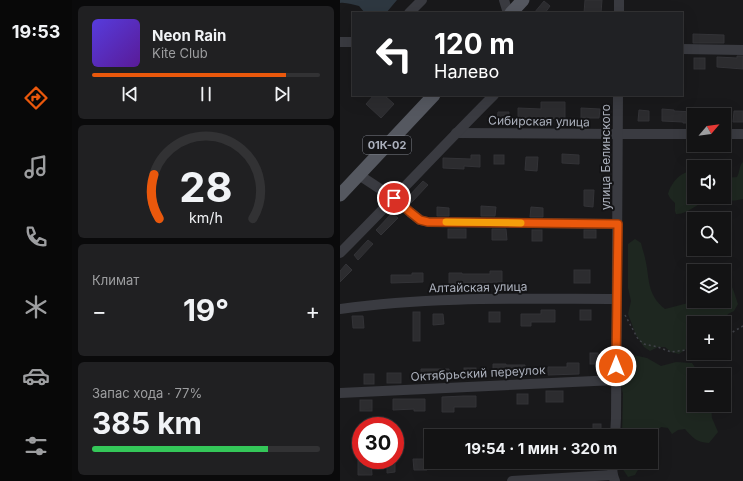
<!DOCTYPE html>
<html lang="ru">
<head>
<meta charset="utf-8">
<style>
	:root { --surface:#131314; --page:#202022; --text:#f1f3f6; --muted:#9d9ea0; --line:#323234; --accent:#ea580c }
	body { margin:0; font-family:Inter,sans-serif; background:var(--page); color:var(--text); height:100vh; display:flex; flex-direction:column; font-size:15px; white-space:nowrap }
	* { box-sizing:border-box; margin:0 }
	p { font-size:13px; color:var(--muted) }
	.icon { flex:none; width:22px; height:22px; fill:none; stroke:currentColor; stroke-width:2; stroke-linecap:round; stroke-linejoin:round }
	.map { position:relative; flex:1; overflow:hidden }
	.side { display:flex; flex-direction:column; gap:6px; padding:6px; background:#0a0a0b; width:268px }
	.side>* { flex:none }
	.banner { position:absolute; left:12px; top:12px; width:331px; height:84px; border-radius:0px; box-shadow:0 4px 16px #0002,0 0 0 1px var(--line); background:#202124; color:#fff; overflow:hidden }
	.needle { width:26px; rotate:61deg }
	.tools { position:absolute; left:347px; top:108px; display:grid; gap:8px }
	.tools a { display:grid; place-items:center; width:44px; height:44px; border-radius:0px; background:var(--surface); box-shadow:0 4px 16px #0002,0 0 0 1px var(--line); font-size:20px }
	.speed { position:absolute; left:12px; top:417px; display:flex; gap:8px; font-size:20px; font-weight:700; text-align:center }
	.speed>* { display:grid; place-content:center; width:52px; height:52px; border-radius:50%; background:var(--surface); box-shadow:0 4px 16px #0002,0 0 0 1px var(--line); line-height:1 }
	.speed .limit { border:6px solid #d22; background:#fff; color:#111 }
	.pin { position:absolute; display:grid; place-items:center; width:34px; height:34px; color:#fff; margin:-17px; border:2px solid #fff; border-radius:50%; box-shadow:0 1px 4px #0007 }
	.me { position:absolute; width:44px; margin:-22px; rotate:0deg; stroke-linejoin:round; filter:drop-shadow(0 0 3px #0008) }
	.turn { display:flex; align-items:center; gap:14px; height:84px; padding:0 16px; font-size:18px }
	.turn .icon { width:52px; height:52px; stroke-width:2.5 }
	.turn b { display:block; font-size:28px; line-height:34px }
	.big { font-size:30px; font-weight:700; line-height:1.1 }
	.side .card { flex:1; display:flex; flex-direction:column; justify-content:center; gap:6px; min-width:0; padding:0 14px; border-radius:6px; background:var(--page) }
	.side .dial { align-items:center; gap:0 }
	.dial svg { height:104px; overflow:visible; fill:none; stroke:var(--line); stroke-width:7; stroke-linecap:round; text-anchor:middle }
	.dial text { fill:var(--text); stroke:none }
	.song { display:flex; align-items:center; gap:12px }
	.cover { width:48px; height:48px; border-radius:6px; background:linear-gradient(135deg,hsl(250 70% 55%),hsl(270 70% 35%)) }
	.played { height:4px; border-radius:2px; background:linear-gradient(90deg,var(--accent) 85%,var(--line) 85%) }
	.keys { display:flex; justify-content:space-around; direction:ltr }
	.heat { display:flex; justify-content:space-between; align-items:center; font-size:22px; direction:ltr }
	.charge { height:6px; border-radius:3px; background:linear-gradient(90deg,#34c759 77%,var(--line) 0) }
	.trip { position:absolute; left:84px; top:429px; width:234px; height:40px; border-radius:0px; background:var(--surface); box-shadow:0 4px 16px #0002,0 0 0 1px var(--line); font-weight:700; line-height:40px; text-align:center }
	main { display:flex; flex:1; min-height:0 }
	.tab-bar { display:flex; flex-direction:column; width:72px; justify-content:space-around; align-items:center; background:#080808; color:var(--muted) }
	.tab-bar .icon { width:28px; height:28px }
	.tab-bar .selected { color:var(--accent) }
	.tab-bar b { font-size:18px; color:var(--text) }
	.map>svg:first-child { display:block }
	.green { fill:#1e2720 }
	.water { fill:#2e3841 }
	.building { fill:#2c2c2f; stroke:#333337 }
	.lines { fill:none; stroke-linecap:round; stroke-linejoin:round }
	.path { stroke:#404248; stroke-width:1.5; stroke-dasharray:2 3; stroke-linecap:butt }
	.minor { stroke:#3a3b41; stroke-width:10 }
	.major { stroke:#555860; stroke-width:13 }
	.route-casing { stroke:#983908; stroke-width:10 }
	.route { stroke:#ea580c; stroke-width:7 }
	.slow { stroke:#f59e0b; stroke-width:7 }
	.labels { text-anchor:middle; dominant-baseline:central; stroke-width:4; stroke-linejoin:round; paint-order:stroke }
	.shield { fill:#141416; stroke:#7e818a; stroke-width:1 }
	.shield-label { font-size:11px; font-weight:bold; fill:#abb0bc }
	.street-label { font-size:12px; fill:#abb0bc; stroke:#141416 }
</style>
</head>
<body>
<main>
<nav class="tab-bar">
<b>19:53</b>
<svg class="icon selected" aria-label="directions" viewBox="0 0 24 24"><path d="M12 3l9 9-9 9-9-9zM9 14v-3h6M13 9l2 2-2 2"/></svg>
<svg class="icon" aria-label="music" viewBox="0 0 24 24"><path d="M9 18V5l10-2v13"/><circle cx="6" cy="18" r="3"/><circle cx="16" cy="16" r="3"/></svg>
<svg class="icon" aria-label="phone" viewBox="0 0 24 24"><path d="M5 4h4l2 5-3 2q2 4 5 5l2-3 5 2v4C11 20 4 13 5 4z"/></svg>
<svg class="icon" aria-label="climate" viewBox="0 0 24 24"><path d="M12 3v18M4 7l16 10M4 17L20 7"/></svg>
<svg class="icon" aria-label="car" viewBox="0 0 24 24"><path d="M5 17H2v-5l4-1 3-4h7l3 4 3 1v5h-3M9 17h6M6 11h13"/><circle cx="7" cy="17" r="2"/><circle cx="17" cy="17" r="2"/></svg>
<svg class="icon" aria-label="filters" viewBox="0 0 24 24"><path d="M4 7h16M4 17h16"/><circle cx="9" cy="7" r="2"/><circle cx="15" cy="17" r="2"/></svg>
</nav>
<section class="side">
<div class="card">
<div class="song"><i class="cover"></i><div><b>Neon Rain</b><p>Kite Club</p></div></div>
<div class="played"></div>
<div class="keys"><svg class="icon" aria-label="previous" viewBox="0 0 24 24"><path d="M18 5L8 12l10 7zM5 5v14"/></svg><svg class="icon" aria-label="pause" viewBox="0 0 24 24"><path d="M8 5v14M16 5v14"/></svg><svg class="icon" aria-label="next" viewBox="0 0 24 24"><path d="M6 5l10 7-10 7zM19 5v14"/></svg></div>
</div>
<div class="card dial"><svg viewBox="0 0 100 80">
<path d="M14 69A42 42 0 1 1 86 69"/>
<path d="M14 69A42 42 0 0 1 10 35" stroke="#ea580c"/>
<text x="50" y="56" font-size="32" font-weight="700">28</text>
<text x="50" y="72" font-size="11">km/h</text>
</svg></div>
<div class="card"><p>Климат</p>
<div class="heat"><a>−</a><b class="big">19°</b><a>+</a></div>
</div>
<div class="card"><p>Запас хода · 77%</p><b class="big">385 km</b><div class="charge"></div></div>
</section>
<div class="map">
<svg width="403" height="481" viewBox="0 0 403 481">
	<rect width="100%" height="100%" fill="#19191b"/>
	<g class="green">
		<path d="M 403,162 L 403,199 C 398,200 392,201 387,201 C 382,201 376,198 371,199 C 360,201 347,215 336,214 L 335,211 L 335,203 L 330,198 L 328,194 C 329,191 330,187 332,185 C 336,177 346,170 354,171 L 354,197 L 384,197 L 384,178 L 397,177 C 400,172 399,165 403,162 Z"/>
		<path d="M 295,239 L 301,243 C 302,248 304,253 305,258 C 310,278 306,294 325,309 L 352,302 L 354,299 L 354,301 L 384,301 L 384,280 C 393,282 395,296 398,304 L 394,311 L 388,314 L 382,323 L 354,323 C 354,339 354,345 339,354 L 331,352 L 325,347 L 318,347 L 310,351 L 304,347 L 296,335 L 288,314 L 291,301 L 288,288 L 288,244 Z"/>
		<path d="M 293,355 L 307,358 L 321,366 L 336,362 L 352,363 L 360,375 L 354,375 L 354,405 L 371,405 L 372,418 L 378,432 L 369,443 C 356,442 353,438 345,429 L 338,430 L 332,434 L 328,428 L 321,427 L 311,436 L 282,436 L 283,394 L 280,379 L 283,366 L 288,360 Z"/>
		<path d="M 280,462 L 301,462 L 299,468 L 295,475 L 288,477 L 280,465 Z"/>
	</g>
	<path class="water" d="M 0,0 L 57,0 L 46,13 L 25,13 L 19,6 C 13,5 6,2 0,3 Z"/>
	<g class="building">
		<path d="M 245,0 L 262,0 L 261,13 L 244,13 Z"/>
		<path d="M 204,1 L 210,6 L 205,13 L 194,13 Z"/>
		<path d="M 353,34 L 384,35 L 384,43 L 353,43 Z"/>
		<path d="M 397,56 L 403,56 L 403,69 L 377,67 L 377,57 L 397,58 Z"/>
		<rect x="354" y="58" width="11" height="11"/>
		<path d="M 34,95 L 44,95 L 54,104 L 41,118 L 26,104 Z"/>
		<path d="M 201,102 L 225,102 L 225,119 L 178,117 L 178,108 L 201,109 Z"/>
		<path d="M 241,108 L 260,109 L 259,118 L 241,118 Z"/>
		<path d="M 322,109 L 334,110 L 334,111 L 354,112 L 353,123 L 343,123 L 343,122 L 322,121 Z"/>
		<path d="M 299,110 L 309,111 L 309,121 L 298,121 Z"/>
		<path d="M 394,111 L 403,111 L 403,122 L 393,122 Z"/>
		<path d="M 158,112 L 169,112 L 168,120 L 157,120 Z"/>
		<path d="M 222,154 L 239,155 L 239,164 L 222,163 Z"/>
		<path d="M 131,155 L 140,155 L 140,167 L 124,166 L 124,169 L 103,168 L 103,158 L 131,159 Z"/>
		<rect x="154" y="155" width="10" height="9"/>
		<path d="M 186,157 L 198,157 L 197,171 L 185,170 Z"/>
		<path d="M 83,181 L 88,185 L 70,204 L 66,199 Z"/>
		<path d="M 244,190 L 254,190 L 253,207 L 244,206 Z"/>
		<path d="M 141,206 L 156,207 L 155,216 L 141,216 Z"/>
		<path d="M 97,207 L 109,208 L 109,216 L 97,216 Z"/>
		<path d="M 191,207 L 203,208 L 203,217 L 190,217 Z"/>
		<path d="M 52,213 L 58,218 L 41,235 L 36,230 Z"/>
		<rect x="108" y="229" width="18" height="9"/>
		<path d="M 152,229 L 166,229 L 167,240 L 152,240 Z"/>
		<rect x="192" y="230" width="10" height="11"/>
		<rect x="244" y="230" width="12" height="8"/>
		<path d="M 28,240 L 33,244 L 18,260 L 14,255 Z"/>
		<path d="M 6,264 L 12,270 L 0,282 L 0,271 Z"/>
		<rect x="234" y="270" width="16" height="13"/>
		<path d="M 150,271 L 162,271 L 162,282 L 122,283 L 122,285 L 109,285 L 109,273 L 122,273 L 122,274 L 150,274 Z"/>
		<path d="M 72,273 L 83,273 L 83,282 L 51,283 L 51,275 L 72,275 Z"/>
		<path d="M 201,310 L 215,310 L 215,322 L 191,322 L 191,326 L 181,326 L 181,314 L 201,314 Z"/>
		<rect x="240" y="310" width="11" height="10"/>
		<rect x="73" y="312" width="7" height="29"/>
		<rect x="149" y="312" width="11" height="10"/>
		<path d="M 93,314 L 103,314 L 104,324 L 93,325 Z"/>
		<path d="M 12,316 L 23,316 L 24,328 L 13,328 Z"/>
		<rect x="250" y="353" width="8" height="11"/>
		<path d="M 227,363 L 239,363 L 239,374 L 208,375 L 208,367 L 227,367 Z"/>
		<path d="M 153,364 L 166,364 L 166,365 L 185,365 L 185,376 L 153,377 Z"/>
		<rect x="124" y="368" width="12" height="10"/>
		<path d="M 81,369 L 109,369 L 109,380 L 81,381 Z"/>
		<rect x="47" y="373" width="14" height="10"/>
		<rect x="24" y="374" width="10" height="10"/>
		<rect x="206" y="391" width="17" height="11"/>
		<rect x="177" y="394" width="11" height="10"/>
		<path d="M 124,396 L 136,396 L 136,407 L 114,407 L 114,412 L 102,412 L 102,397 Z"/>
		<path d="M 53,399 L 85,399 L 85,411 L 74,411 L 74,409 L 53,410 Z"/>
		<rect x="20" y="400" width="12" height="11"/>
		<rect x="253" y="424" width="8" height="11"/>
		<path d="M 73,459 L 86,459 L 87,470 L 74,470 Z"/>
		<path d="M 18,460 L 31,460 L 32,475 L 18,475 Z"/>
		<path d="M 47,462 L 55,462 L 55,472 L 47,473 Z"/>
	</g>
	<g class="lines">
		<g class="path">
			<path d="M 285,315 L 298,339 L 304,344 L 318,347 L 331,352 L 346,350 L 354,350"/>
			<path d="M 384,337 L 403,326"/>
		</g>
		<g class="minor">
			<path d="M 164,0 L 168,13"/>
			<path d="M 69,13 L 82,0"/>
			<path d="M 279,13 L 279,0"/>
			<path d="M 0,42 L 13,42"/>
			<path d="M 342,49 L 403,50"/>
			<path d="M 116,133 L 278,134 L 354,134"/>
			<path d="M 384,134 L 403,134"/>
			<path d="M 19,175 L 54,198 L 70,212 L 80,220 L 88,222 L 277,224"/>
			<path d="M 0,253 C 52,201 102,147 154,95"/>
			<path d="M 0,309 C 92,296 185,299 277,299"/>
			<path d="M 0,393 L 276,380"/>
			<path d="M 275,436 L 276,418 L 278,95"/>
			<path d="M 273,462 C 272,470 272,474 275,481"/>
			<path d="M 172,481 L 272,475"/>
		</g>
		<g class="major">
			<path d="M 171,13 L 183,0"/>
			<path d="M 0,195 L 94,95"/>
		</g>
	</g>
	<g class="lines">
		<g class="route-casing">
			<path id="route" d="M 54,198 L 70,212 L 80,220 L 88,222 L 278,224 L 276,366"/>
		</g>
		<use href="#route" class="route"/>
		<path class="slow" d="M 106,222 L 181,223"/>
	</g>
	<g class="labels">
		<rect class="shield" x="23" y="136" width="48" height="18" rx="3"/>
		<g class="shield-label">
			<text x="47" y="145">01К-02</text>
		</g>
		<g class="street-label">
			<text transform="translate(199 121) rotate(1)">Сибирская улица</text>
			<text transform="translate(265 157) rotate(-90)">улица Белинского</text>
			<text transform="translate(138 287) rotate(-1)">Алтайская улица</text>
			<text transform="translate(138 373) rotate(-3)">Октябрьский переулок</text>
		</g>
	</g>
</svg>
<div class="tools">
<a><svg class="needle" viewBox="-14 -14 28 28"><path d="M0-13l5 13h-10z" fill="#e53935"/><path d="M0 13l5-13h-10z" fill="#9d9ea0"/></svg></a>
<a><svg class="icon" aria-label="sound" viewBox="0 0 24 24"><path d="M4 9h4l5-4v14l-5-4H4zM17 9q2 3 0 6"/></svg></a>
<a><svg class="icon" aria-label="search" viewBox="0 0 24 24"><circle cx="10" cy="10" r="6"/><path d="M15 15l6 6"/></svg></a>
<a><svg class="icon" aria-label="layers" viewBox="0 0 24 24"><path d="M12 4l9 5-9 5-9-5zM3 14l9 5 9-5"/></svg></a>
<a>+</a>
<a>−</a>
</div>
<div class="speed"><div class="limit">30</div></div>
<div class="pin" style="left:54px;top:198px;background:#d93025"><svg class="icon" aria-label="arrive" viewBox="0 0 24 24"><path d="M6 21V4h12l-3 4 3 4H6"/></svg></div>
<svg class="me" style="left:276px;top:366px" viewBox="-20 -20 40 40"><circle r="17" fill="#ea580c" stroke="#fff" stroke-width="3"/><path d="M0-11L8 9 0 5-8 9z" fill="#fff"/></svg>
<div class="trip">19:54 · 1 мин · 320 m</div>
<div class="banner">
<div class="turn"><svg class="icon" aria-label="left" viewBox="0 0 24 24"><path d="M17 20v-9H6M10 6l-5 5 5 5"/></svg><div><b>120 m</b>Налево</div></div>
</div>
</div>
</main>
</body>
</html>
